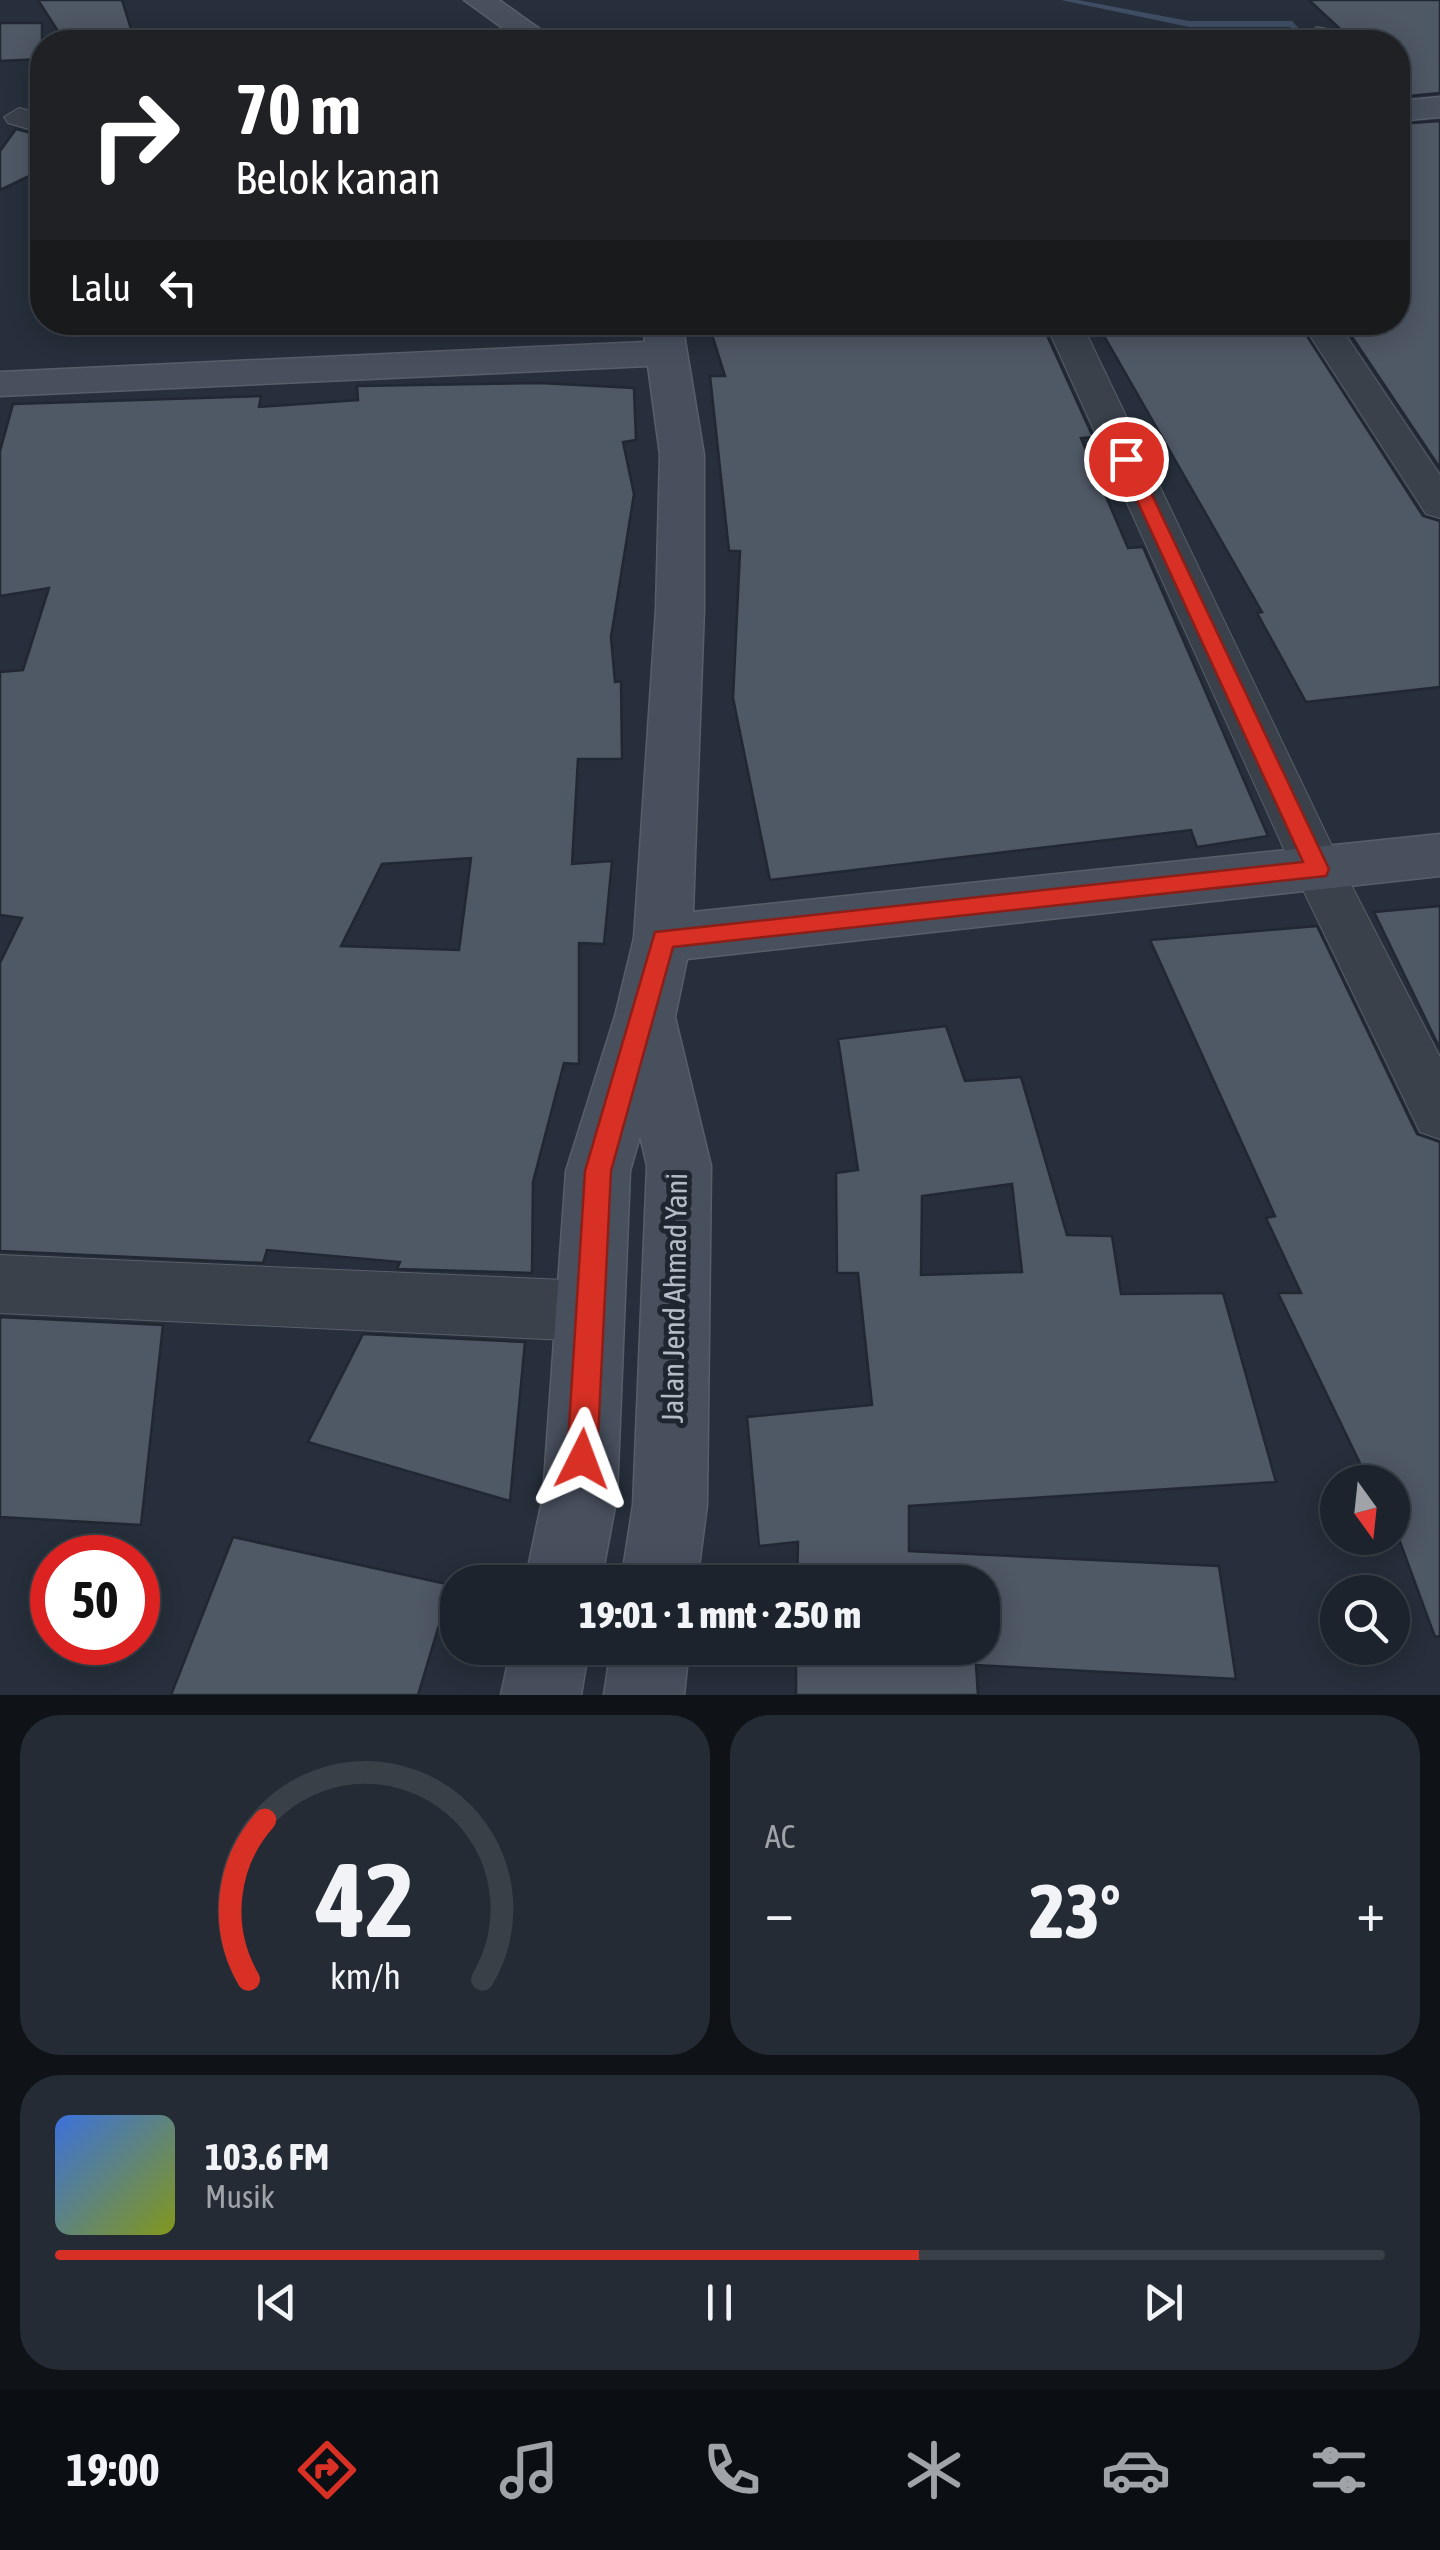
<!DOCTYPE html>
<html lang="id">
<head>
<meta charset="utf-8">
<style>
	:root { --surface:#1c232c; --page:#252b34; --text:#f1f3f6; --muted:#a0a4a9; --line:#3a4048; --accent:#d93025 }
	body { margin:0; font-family:"Asap Condensed",sans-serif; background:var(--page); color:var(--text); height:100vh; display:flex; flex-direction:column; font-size:38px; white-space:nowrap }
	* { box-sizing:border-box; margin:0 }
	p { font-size:32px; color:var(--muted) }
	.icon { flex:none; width:55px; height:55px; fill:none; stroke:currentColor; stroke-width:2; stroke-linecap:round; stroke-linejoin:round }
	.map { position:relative; height:1695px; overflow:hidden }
	.side { display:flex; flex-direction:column; gap:20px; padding:20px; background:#0f1318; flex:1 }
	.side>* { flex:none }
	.guide { position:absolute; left:30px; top:30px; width:1380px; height:305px; border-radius:40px; box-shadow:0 5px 25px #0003,0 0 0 2px var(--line); background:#202124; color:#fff; overflow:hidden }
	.needle { width:65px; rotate:165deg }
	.tools { position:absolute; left:1320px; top:1465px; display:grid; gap:20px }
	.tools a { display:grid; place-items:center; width:90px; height:90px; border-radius:50%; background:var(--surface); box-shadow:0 5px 25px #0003,0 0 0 2px var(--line); font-size:50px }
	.speed { position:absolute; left:30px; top:1535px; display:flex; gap:20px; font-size:50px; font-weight:700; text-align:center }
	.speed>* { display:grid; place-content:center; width:130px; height:130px; border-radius:50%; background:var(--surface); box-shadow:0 5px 25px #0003,0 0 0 2px var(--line); line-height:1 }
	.speed .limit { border:15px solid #d22; background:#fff; color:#111 }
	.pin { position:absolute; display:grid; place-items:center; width:85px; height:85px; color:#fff; margin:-42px; border:5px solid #fff; border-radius:50%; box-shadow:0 2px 10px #0007 }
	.me { position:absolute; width:110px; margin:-55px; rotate:3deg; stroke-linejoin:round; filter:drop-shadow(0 0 8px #0008) }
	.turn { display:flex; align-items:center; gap:35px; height:210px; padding:0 40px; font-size:45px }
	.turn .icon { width:130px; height:130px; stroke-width:2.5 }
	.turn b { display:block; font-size:70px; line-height:85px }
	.then { display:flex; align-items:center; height:95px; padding:0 40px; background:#0003; gap:20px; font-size:38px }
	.big { font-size:75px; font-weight:800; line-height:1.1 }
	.side .tile { flex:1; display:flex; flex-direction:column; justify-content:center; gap:15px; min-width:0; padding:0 35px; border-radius:40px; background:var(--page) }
	.side .dial { align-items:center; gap:0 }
	.dial svg { height:260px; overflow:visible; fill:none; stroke:var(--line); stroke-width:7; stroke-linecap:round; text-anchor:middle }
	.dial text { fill:var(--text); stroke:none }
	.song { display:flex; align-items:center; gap:30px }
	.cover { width:120px; height:120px; border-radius:15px; background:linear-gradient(135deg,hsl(220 70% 55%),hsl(70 70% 35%)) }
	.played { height:10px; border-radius:5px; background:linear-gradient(90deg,var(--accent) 65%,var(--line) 65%) }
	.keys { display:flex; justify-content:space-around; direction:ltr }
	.heat { display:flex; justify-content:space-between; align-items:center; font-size:55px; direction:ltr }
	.side .tiles { flex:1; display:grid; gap:20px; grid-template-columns:1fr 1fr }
	.tile:last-child { grid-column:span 2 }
	.trip { position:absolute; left:440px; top:1565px; width:560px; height:100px; border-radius:40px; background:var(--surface); box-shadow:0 5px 25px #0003,0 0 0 2px var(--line); font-weight:800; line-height:100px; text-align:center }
	.dock { display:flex; height:160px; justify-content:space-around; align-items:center; background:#0b0e12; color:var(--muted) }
	.dock .icon { width:70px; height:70px }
	.dock .on { color:var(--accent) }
	.dock b { font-size:45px; color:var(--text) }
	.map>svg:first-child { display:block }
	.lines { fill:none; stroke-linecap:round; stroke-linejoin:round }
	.stream { fill:#3f4e64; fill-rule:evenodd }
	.building { fill:#4f5865; stroke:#212832; stroke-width:2.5; fill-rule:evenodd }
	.street-casing { stroke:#585f69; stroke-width:2 }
	.secondary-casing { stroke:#585f69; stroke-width:3 }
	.street { fill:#3a414b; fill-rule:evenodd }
	.secondary { fill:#48505e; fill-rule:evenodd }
	.route { fill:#d93025; stroke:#8d1f18; stroke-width:2.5 }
	.labels { text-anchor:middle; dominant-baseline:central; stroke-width:10; stroke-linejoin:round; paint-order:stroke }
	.near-street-label { font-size:30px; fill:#b5bcc6; stroke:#1f2630 }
</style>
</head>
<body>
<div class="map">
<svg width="1440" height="1695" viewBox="0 0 1440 1695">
	<rect width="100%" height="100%" fill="#262f3b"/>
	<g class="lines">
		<path class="stream" d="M 1061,0 L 1078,0 L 1189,21 L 1292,21 L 1312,42 L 1304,42 L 1290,27 L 1189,27 Z"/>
	</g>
	<g class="building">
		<path d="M 38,0 L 122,0 L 135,42 L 65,42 Z"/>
		<path d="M 1309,0 L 1440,0 L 1440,93 L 1398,97 L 1398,42 L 1354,42 Z"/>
		<path d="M 0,23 L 42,23 L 42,59 L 0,61 Z"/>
		<path d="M 1440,121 L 1440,468 L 1342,322 L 1398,322 L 1398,124 Z"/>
		<path d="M 16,129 L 42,136 L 42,170 L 0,190 L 0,151 Z"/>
		<path d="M 708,322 L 1041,322 L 1093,437 L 1081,438 L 1128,548 L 1143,547 L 1268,836 L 1197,847 L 1191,830 L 770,880 L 733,698 L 740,551 L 729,551 L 710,376 L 725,376 Z"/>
		<path d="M 1153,322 L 1298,322 L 1423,516 L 1440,521 L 1440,687 L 1306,702 L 1257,613 L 1262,612 L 1099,327 Z"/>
		<path d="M 540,383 L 634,388 L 636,440 L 623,442 L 634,494 L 611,637 L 615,682 L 621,681 L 622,759 L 578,759 L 572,864 L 612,861 L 604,944 L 579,943 L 579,1064 L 564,1063 L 533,1182 L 532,1273 L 397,1269 L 400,1262 L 267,1250 L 263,1263 L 0,1251 L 0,963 L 22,918 L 0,915 L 0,672 L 23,670 L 49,588 L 0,596 L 0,451 L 13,404 L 261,396 L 259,407 L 358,400 L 357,386 ZM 471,858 L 459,950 L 341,946 L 382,864 Z"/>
		<path d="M 1440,906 L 1440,1049 L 1374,912 Z"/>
		<path d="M 1317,926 L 1417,1134 L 1440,1142 L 1440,1636 L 1435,1637 L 1392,1520 L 1392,1482 L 1369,1482 L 1278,1293 L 1301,1293 L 1266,1218 L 1275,1216 L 1150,940 Z"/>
		<path d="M 946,1026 L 965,1081 L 1021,1077 L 1067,1235 L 1112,1236 L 1121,1294 L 1223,1293 L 1276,1482 L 909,1506 L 909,1551 L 1219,1566 L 1236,1679 L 976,1665 L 978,1695 L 796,1695 L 796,1648 L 982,1648 L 982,1582 L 797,1582 L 798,1542 L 759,1546 L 747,1417 L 872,1405 L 858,1273 L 837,1273 L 836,1173 L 858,1170 L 838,1039 ZM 1012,1184 L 1022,1272 L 921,1275 L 922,1196 Z"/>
		<path d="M 0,1317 L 163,1325 L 141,1525 L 0,1517 Z"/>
		<path d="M 363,1334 L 525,1342 L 510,1501 L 308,1442 Z"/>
		<path d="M 233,1537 L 451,1585 L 418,1695 L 171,1695 Z"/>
	</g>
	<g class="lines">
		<g class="street-casing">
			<g id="street">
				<path d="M 1317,27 L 1327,29 L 1339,42 L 1309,42 L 1303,35 Z"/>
				<path d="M 19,108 L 42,114 L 42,133 L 8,123 L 4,117 Z"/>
				<path d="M 1045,322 L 1081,322 L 1343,869 L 1440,1057 L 1440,1139 L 1420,1132 L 1293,869 Z"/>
				<path d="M 1301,322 L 1337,322 L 1440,475 L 1440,518 L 1426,514 Z"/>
				<path d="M 0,1255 L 589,1281 L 611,1290 L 620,1311 L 611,1332 L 589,1341 L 0,1313 Z"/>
			</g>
		</g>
		<g class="secondary-casing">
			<g id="secondary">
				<path d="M 464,0 L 499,0 L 558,42 L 522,42 Z"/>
				<path d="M 1440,97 L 1440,117 L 1398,121 L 1398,101 Z"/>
				<path d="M 642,322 L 682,322 L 704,455 L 704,609 L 693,912 L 1440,834 L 1440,876 L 687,959 L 675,1017 L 711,1166 L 707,1505 L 697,1582 L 621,1582 L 633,1505 L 647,1166 L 640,1136 L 630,1171 L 617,1496 L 601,1582 L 525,1582 L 543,1496 L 566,1171 L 615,1016 L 634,938 L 656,609 L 660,455 L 648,366 L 0,396 L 0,372 L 645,342 Z"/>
				<path d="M 511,1648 L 589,1648 L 581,1695 L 501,1695 Z"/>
				<path d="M 611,1648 L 689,1648 L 684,1695 L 604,1695 Z"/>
			</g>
		</g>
		<use href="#street" class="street"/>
		<use href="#secondary" class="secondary"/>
	</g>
	<path class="route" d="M 1126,454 L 1135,459 L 1329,869 L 1326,876 L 673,947 L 611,1171 L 597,1459 L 592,1470 L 582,1474 L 571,1470 L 567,1459 L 585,1171 L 655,932 L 1303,862 L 1118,459 Z"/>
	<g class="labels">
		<g class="near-street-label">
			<text transform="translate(674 1298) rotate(-89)">Jalan Jend Ahmad Yani</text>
		</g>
	</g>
</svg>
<div class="tools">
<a><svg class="needle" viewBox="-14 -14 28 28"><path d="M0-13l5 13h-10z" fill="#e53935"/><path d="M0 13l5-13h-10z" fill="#a0a4a9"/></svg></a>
<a><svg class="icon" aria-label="search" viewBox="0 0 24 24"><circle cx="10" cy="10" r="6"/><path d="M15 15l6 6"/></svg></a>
</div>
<div class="speed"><div class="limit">50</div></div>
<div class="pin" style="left:1126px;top:459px;background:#d93025"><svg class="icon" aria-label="arrive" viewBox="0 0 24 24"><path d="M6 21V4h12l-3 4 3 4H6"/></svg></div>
<svg class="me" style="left:582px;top:1459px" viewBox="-20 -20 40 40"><path d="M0-17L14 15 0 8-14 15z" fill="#d93025" stroke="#fff" stroke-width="4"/></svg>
<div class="trip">19:01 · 1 mnt · 250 m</div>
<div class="guide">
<div class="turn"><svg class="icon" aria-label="right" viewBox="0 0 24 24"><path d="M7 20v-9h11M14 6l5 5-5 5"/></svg><div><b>70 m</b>Belok kanan</div></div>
<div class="then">Lalu<svg class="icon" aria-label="left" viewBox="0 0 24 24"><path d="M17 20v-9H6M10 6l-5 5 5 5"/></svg></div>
</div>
</div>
<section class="side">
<div class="tiles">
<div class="tile dial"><svg viewBox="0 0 100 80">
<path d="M14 69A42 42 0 1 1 86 69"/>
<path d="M14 69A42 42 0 0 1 19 20" stroke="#d93025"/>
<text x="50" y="56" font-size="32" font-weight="700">42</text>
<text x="50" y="72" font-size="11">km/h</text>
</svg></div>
<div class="tile"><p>AC</p>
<div class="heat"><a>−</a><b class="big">23°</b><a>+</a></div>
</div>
<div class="tile">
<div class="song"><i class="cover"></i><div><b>103.6 FM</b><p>Musik</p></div></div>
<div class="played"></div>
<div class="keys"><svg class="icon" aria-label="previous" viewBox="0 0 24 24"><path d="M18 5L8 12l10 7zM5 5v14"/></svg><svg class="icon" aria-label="pause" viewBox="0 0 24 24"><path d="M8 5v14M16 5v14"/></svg><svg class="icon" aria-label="next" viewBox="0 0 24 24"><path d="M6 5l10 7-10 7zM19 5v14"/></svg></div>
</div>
</div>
</section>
<nav class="dock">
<b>19:00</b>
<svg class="icon on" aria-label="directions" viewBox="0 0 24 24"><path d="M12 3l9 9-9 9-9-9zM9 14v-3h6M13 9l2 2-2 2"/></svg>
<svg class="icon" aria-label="music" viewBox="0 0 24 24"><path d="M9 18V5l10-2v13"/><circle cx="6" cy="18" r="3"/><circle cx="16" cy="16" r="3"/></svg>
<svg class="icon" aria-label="phone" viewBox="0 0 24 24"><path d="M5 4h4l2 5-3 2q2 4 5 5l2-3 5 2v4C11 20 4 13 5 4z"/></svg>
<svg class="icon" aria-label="climate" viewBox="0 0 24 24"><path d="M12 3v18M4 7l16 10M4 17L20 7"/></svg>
<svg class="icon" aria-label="car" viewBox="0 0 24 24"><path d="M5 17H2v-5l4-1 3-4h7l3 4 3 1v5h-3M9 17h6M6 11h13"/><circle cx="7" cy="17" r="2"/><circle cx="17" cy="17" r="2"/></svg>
<svg class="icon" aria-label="filters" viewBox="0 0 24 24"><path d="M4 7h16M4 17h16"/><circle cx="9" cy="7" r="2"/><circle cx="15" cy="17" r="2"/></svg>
</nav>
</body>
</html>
